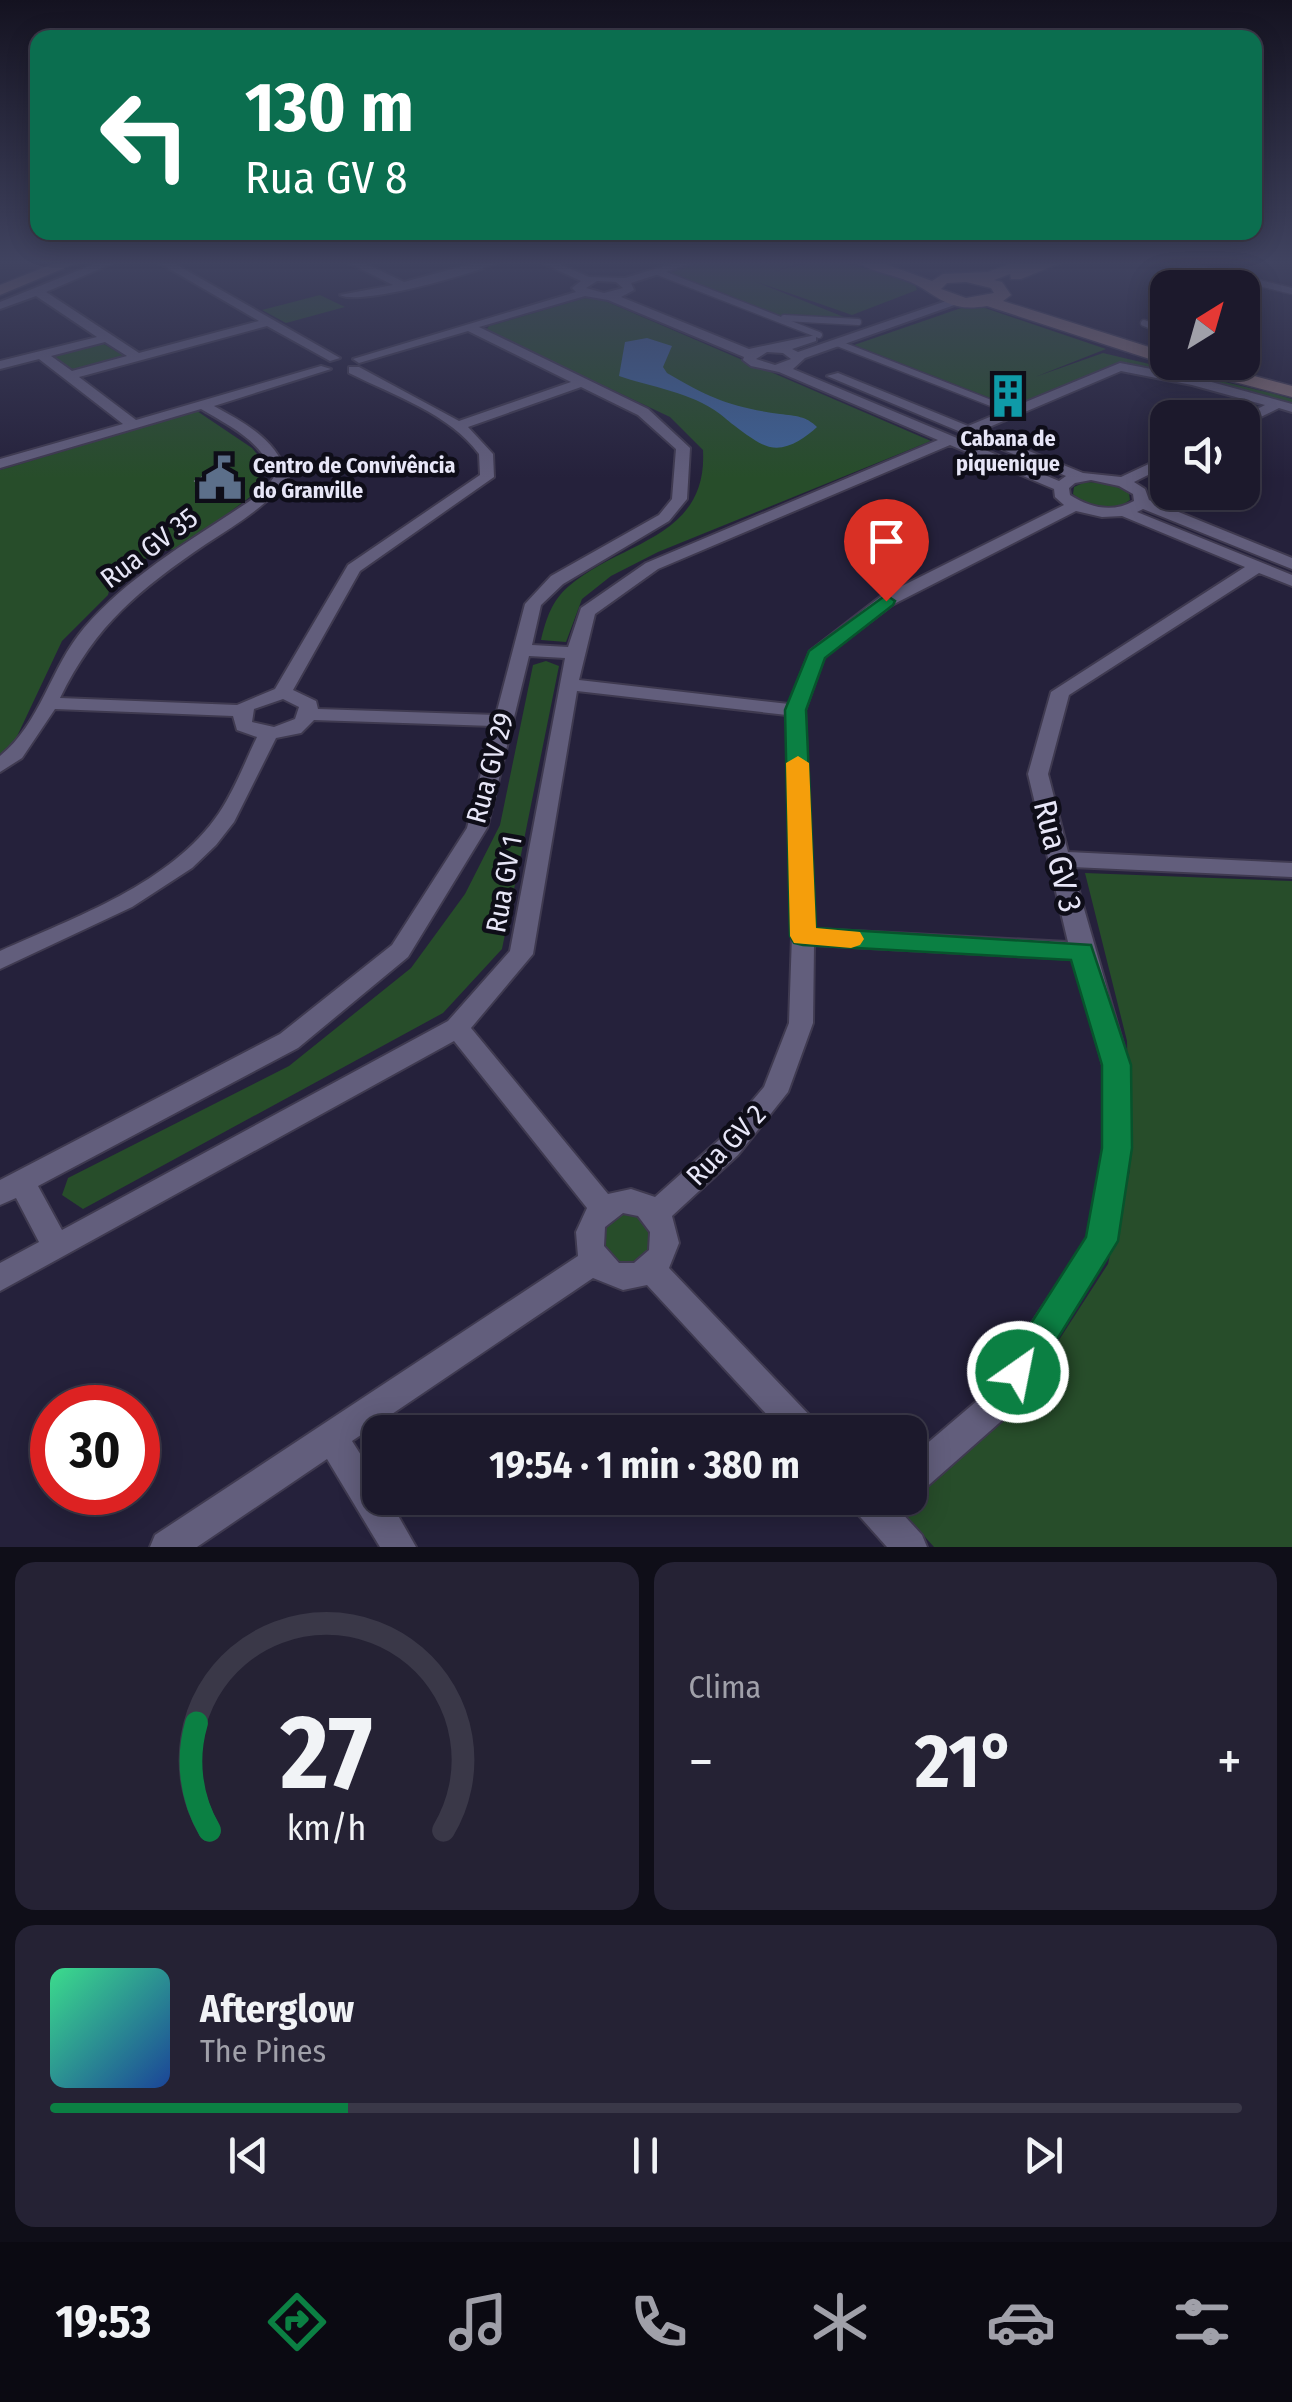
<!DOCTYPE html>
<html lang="pt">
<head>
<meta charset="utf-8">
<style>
	:root { --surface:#1c192c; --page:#252234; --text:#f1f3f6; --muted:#a0a0a9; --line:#3a3848; --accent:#0b8043 }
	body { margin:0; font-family:"Fira Sans Condensed",sans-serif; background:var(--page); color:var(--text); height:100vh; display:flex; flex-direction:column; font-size:38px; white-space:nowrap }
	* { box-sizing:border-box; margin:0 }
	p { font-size:32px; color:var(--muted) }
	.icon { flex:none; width:55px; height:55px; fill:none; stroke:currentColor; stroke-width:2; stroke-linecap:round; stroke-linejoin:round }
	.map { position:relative; height:1547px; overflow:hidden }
	.details { display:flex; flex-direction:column; gap:15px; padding:15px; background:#0f0e18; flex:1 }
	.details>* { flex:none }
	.top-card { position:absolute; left:30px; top:30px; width:1232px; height:210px; border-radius:20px; box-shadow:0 5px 25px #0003,0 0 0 2px var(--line); background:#0b6e4f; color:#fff; overflow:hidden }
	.needle { width:65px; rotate:37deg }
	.controls { position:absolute; left:1150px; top:270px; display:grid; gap:20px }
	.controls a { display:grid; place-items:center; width:110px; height:110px; border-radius:20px; background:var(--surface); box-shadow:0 5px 25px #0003,0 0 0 2px var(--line); font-size:50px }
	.speed { position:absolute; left:30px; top:1385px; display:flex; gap:20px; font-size:50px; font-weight:700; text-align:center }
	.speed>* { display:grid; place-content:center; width:130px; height:130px; border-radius:50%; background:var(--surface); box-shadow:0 5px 25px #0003,0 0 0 2px var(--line); line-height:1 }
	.speed .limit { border:15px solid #d22; background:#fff; color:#111 }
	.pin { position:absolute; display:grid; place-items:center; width:85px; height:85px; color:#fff; margin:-102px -42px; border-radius:50% 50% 50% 0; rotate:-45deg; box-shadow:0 0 10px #0007 }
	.pin .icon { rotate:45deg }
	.me { position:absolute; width:110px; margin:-55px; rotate:33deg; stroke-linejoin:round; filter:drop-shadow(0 0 8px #0008) }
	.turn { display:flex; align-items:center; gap:35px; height:210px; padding:0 50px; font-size:45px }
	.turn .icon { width:130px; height:130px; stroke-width:2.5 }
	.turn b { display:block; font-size:70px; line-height:85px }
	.big { font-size:75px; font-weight:700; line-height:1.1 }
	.details .widget { flex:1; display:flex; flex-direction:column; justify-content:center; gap:15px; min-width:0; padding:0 35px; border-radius:20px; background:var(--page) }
	.details .dial { align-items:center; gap:0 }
	.dial svg { height:260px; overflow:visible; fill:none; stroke:var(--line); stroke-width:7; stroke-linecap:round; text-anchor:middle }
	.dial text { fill:var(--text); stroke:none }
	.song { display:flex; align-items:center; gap:30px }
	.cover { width:120px; height:120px; border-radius:15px; background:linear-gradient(135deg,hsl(150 70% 55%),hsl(220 70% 35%)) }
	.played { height:10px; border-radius:5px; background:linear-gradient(90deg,var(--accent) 25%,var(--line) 25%) }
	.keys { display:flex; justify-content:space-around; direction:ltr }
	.heat { display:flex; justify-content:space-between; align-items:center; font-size:55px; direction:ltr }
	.details .tiles { flex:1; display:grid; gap:15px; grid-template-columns:1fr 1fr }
	.widget:last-child { grid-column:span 2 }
	.trip { position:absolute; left:362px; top:1415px; width:565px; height:100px; border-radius:20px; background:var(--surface); box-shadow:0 5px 25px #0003,0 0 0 2px var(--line); font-weight:700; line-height:100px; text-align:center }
	.dock { display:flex; height:160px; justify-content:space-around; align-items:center; background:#0b0a12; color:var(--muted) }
	.dock .icon { width:70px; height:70px }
	.dock .on { color:var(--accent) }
	.dock b { font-size:45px; color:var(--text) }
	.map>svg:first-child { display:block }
	.green { fill:#274d2a }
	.water { fill:#3e6295 }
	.building { fill:#4d437c; stroke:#8581a1; stroke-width:2.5 }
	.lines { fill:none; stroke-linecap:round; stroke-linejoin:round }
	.lane-casing { stroke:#3f3a50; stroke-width:9 }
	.street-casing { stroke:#3f3a50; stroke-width:4 }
	.secondary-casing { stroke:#3f3a50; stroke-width:3 }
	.lane { stroke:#625e7c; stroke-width:6 }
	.street { fill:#625e7c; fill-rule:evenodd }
	.secondary { fill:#7c6870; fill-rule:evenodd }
	.route { fill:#0b8043; stroke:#07532c; stroke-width:2.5 }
	.slow { fill:#f59e0b }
	.labels { text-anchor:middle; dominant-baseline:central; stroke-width:9; stroke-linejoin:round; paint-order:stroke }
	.far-poi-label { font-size:22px; font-weight:bold; fill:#e7e6f7; stroke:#0e0d18 }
	.street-label { font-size:28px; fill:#e7e6f7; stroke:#0e0d18 }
	.near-street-label { font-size:32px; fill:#e7e6f7; stroke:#0e0d18 }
</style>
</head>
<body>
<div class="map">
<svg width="1292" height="1547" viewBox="0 0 1292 1547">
	<rect width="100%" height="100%" fill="#25213b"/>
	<g class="green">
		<path d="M 705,261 L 803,261 L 770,273 C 834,254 853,264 915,284 L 917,290 L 852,315 L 754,281 L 844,317 L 772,315 L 666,274 Z"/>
		<path d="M 320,295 L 345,307 L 286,323 L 262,310 Z"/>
		<path d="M 585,298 L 603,300 L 931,441 L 658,552 L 611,576 L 582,599 L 566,642 L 541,640 C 546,619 552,600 569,586 C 621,541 708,539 703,450 L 670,417 L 486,330 L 489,326 Z"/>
		<path d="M 964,307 L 985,308 L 1106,349 L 1035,377 L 1103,353 L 1275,394 L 1292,399 L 1292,405 L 1118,366 L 1013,407 L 854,345 Z"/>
		<path d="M 102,343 L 125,356 L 76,371 L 49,356 Z"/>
		<path d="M 197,411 L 252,448 L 266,465 L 258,491 L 183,547 L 154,553 L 111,583 L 108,595 L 62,641 L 12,747 L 0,754 L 0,470 Z"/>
		<path d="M 1085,482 L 1110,483 L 1129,493 L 1130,500 C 1113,513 1088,508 1073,494 L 1074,487 Z"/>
		<path d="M 546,661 L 559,666 L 502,949 L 443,1013 L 83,1209 L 62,1195 L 68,1178 L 289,1066 L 411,968 L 465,894 L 500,825 L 533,665 Z"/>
		<path d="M 1085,873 L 1292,881 L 1292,1547 L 934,1547 L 899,1508 L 982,1439 L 1028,1388 L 1108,1264 L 1130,1170 L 1127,1041 Z"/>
		<circle cx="626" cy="1237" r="26"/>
	</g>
	<path class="water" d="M 647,338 L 672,346 L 663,367 L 667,373 C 710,398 730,407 780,414 C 796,416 806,416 817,427 C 805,438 787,451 770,447 C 756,444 731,423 720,414 C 691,392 651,387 619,376 L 625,342 Z"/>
	<path class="building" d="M 216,470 L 242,486 L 215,494 L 196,481 Z"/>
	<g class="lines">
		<g class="lane-casing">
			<g id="lane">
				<path d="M 1168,261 L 1292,291"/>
				<path d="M 658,272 L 819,335"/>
				<path d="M 784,318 L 858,322"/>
				<path d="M 1144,323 L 1154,327"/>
				<path d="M 837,343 L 1014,412"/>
			</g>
		</g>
		<g class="street-casing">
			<g id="street">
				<path d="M 102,261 L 118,261 L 46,292 L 139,353 L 259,321 L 156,261 L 170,261 L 340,358 L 330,361 L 267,326 L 79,377 L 136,420 L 321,366 L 331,369 L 214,406 C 246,424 277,439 288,477 C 267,507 236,524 206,544 C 140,589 96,624 60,698 L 237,705 L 275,689 L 348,565 L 480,475 L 479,454 C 450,414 393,395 349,373 L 349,367 L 359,367 L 459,421 L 571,382 L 468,331 L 359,363 L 353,359 L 576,292 L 572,288 L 581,281 L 538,261 L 553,261 L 589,277 L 625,278 L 681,261 L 699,261 L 631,283 L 634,290 L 621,297 L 749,349 L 816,335 L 816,341 L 792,349 L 798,352 L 952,299 L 960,299 L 960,303 L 805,358 L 793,369 L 1059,481 L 1066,476 L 827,376 L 838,373 L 968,426 L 1120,363 L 1193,377 L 1292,404 L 1292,412 L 1279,408 L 1242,426 L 1240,418 L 1265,405 L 1192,385 L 1121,371 L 980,431 L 1083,473 L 1121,477 L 1168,455 L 1168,465 L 1134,482 L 1145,489 L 1149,500 L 1292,558 L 1292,569 L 1143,509 L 1137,512 L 1292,575 L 1292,586 L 1259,573 L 1069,695 L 1048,774 L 1068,852 L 1292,863 L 1292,877 L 1072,867 L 1129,1065 L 1130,1147 L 1116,1241 L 1007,1416 L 922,1491 L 910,1495 L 910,1458 L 985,1394 L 1088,1238 L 1104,1147 L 1103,1065 L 1073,959 L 814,945 L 813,1023 L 788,1092 L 738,1155 L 672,1216 L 679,1243 L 669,1268 L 815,1421 L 820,1432 L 783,1432 L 647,1285 L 623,1290 L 593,1278 L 352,1441 L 380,1485 L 380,1498 L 388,1498 L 416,1547 L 380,1547 L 327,1459 L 197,1547 L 150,1547 L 155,1535 L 578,1256 L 576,1232 L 587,1208 L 454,1041 L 0,1291 L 0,1263 L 39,1242 L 16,1198 L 0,1205 L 0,1180 L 280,1034 L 392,945 L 467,828 L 493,726 L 314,720 L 301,733 L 276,738 L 234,822 L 216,845 L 192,868 L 132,907 L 0,969 L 0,951 C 75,917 171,884 219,813 C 235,789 245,762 257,737 L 237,730 L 233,716 L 55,709 L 22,758 L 0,772 L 0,756 C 41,723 50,668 84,628 C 133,571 202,534 263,492 L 274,477 C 263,441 231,427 201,409 L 0,468 L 0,459 L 123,424 L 39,359 L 0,369 L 0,361 L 97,337 L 36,296 L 0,309 L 0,302 ZM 597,281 L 616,282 L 623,288 L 604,293 L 586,288 ZM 585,296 L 608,300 L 744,357 L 743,360 L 751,366 L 779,372 L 938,440 L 646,563 L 581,608 L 568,647 L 532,645 L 541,605 L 563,584 L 669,521 L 687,499 L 690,448 L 648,409 L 479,327 ZM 105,342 L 127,356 L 72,371 L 51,356 ZM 767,352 L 783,353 L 791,359 L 775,365 L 756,359 ZM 581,387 L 638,415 L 676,449 L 672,499 L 659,515 L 551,576 L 525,604 L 496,715 L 318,709 L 316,701 L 293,690 L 360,571 L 494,477 L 493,454 L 468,427 ZM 950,445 L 1054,489 L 1055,497 L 1064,505 L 880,597 L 810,651 L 789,704 L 579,680 L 595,614 L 658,569 ZM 1091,480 L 1119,486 L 1133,494 L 1134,501 C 1113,513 1090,508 1070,495 L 1069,488 L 1075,483 ZM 1076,511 L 1102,517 L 1122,516 L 1245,567 L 1051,692 L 1028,774 L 1068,942 L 814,929 L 805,710 L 824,657 L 892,605 ZM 529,656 L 565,658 L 510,951 L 448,1021 L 62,1230 L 38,1186 L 298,1048 L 408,957 L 487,828 ZM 577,691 L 787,715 L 792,936 L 789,1023 L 764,1087 L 720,1139 L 655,1197 L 631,1189 L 608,1194 L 471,1028 L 533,954 ZM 283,699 L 299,707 L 295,719 L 274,727 L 252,722 L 254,709 ZM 623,1213 L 638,1216 L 650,1232 L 649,1250 L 634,1263 L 619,1263 L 604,1246 L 605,1227 Z"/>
				<path d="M 345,261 L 360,261 L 404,282 L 482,261 L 501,261 C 477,273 361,306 340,295 L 393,285 Z"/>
				<path d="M 849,1498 L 888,1498 L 922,1535 L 927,1547 L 887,1547 L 854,1510 Z"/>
			</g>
		</g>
		<g class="secondary-casing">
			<g id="secondary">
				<path d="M 60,261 L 81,261 L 0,295 L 0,285 Z"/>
				<path d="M 855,261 L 877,261 L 932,281 L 943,274 L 988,272 L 1017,261 L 1065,261 L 1021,279 L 1011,279 L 1010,274 L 994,280 L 1002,282 L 1011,295 L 1003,301 L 1168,353 L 1168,362 L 1202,362 L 1292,386 L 1292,397 L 1162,363 L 987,306 C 956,311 945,303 922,288 C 902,275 874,274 855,261 ZM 966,282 L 991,288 L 994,293 L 966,298 L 941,289 L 947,283 Z"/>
			</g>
		</g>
		<use href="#lane" class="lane"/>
		<use href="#street" class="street"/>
		<use href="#secondary" class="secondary"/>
	</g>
	<linearGradient id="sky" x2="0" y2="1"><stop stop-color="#141220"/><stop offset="0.55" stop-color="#404360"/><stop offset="1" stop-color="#404360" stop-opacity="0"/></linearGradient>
	<rect width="1292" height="478" fill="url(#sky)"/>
	<path class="route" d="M 886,595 L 895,601 L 893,605 L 825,658 L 806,710 L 816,928 L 1091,945 L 1131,1065 L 1132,1148 L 1118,1241 L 1030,1383 L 1018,1388 L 1005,1383 L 1000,1372 L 1086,1237 L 1102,1148 L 1102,1065 L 1071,960 L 803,945 L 794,943 L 790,936 L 785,710 L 809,651 Z"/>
	<path class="slow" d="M 798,756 L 809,763 L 816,928 L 860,932 L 864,939 L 860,945 L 851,948 L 794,943 L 790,936 L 786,763 Z"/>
	<defs>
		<g id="building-bare" transform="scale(3.45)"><path d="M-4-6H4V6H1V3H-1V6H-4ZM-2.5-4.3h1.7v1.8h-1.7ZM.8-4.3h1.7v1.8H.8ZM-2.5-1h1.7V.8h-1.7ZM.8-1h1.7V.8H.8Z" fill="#0f9aa8" stroke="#0e0d18" stroke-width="2.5" paint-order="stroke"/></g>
		<g id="civic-bare" transform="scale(3.45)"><path d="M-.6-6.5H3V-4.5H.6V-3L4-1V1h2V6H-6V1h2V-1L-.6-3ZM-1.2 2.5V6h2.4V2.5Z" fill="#5c6f8a" stroke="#0e0d18" stroke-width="2.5" paint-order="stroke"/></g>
	</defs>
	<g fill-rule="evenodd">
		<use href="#building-bare" x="1008" y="396"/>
		<use href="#civic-bare" x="220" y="478"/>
	</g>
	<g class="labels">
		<g class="far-poi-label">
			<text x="1008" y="438">Cabana de<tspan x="1008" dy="25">piquenique</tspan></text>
			<text x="253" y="465" text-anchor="start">Centro de Convivência<tspan x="253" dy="25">do Granville</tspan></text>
		</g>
		<g class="street-label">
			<text transform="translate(149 548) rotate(-37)">Rua GV 35</text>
			<text transform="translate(490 768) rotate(-75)">Rua GV 29</text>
			<text transform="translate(504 884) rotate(-80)">Rua GV 1</text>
			<text transform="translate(726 1145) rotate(-46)">Rua GV 2</text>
		</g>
		<g class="near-street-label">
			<text transform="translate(1058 856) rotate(76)">Rua GV 3</text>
		</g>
	</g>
</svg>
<div class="controls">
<a><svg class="needle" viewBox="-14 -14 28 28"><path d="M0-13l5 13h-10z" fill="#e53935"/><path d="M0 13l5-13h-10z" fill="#a0a0a9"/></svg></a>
<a><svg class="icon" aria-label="sound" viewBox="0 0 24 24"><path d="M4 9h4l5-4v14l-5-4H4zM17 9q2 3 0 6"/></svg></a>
</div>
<div class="speed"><div class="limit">30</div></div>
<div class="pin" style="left:886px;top:601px;background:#d93025"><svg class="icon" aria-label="arrive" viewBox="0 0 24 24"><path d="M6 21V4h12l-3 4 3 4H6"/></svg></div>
<svg class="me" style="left:1018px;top:1372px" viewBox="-20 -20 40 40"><circle r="17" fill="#0b8043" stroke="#fff" stroke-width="3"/><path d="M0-11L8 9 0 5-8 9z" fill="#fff"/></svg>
<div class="trip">19:54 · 1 min · 380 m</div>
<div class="top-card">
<div class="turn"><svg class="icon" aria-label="left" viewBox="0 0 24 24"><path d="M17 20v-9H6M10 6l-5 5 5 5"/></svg><div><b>130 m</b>Rua GV 8</div></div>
</div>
</div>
<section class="details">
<div class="tiles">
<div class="widget dial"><svg viewBox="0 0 100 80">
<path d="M14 69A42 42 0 1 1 86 69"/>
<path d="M14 69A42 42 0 0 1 10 36" stroke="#0b8043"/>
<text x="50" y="56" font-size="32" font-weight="700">27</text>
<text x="50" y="72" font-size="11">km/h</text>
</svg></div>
<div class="widget"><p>Clima</p>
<div class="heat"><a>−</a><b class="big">21°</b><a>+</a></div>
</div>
<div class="widget">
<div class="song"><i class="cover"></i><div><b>Afterglow</b><p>The Pines</p></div></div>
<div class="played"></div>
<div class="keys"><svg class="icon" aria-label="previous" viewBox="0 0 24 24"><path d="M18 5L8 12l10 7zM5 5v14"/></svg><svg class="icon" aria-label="pause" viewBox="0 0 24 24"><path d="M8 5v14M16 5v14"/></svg><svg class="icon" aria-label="next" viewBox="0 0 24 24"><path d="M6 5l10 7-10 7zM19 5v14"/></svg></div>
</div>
</div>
</section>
<nav class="dock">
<b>19:53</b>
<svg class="icon on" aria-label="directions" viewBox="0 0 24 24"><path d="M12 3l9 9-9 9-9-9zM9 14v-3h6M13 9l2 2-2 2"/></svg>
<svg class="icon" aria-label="music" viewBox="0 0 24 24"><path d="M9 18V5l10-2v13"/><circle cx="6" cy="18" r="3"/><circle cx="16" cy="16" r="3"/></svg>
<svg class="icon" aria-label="phone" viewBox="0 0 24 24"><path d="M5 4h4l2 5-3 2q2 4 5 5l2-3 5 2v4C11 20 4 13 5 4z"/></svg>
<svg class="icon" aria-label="climate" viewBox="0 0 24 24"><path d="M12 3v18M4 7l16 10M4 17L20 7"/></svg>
<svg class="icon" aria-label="car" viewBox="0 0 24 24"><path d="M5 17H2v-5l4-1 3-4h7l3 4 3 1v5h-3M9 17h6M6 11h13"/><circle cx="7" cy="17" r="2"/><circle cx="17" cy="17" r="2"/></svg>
<svg class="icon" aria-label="filters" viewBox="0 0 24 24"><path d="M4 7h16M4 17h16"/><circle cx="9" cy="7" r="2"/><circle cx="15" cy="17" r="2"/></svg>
</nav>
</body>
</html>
